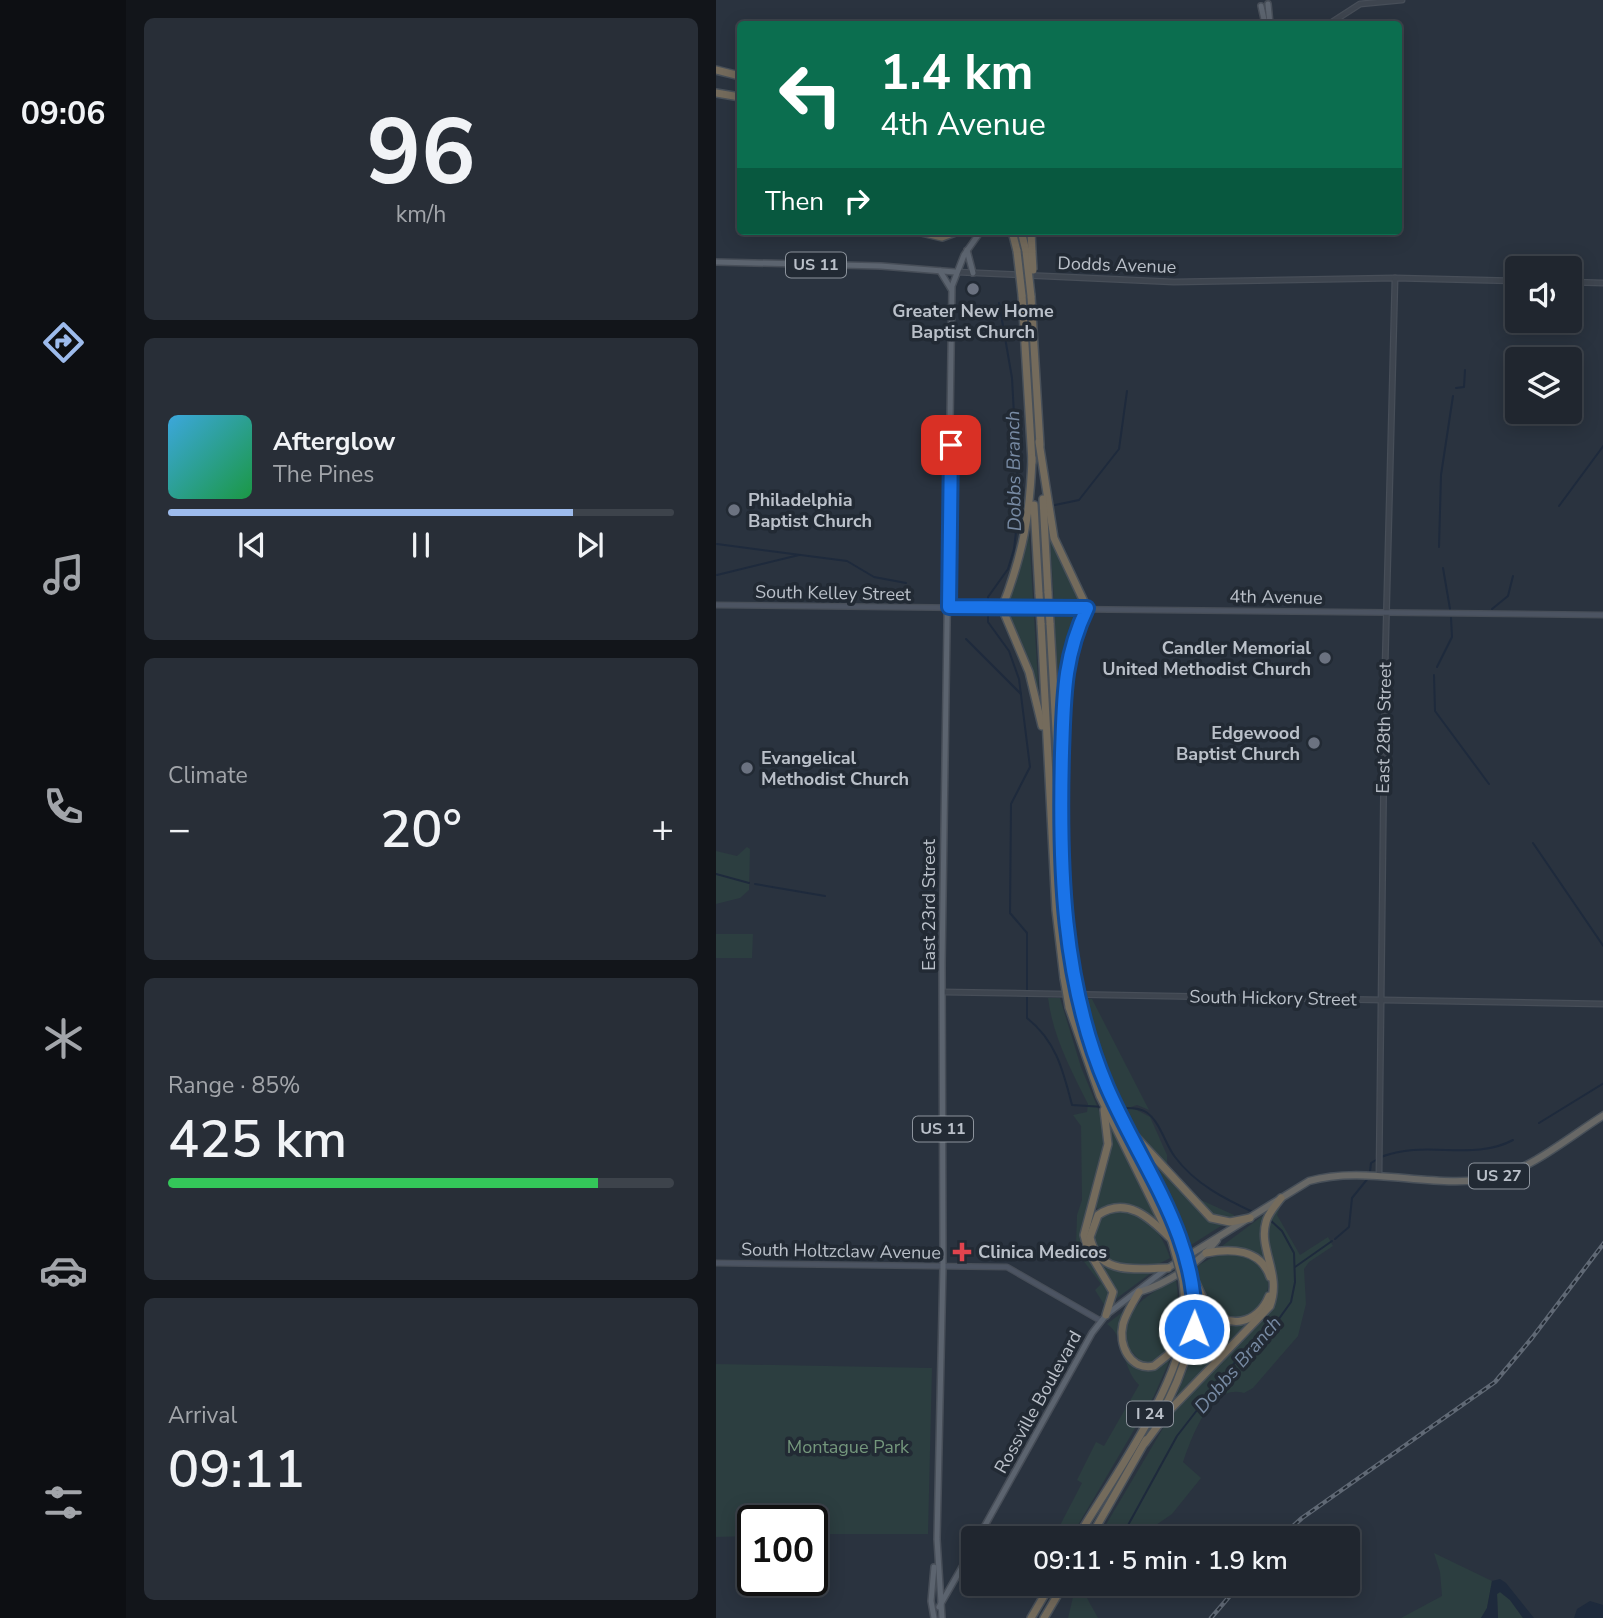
<!DOCTYPE html>
<html lang="en">
<head>
<meta charset="utf-8">
<style>
	:root { --surface:#20262f; --page:#282e37; --text:#f1f3f6; --muted:#a2a5aa; --line:#3d434b; --accent:#9dbbec }
	body { margin:0; font-family:"Nunito Sans",sans-serif; background:var(--page); color:var(--text); height:100vh; display:flex; flex-direction:column; font-size:26px; white-space:nowrap }
	* { box-sizing:border-box; margin:0 }
	p { font-size:23px; color:var(--muted) }
	.icon { flex:none; width:38px; height:38px; fill:none; stroke:currentColor; stroke-width:2; stroke-linecap:round; stroke-linejoin:round }
	.map { position:relative; flex:1; overflow:hidden }
	.panel { display:flex; flex-direction:column; gap:18px; padding:18px; background:#12151a; width:590px }
	.panel>* { flex:none }
	.top-card { position:absolute; left:21px; top:21px; width:665px; height:214px; border-radius:7px; box-shadow:0 4px 18px #0003,0 0 0 2px var(--line); background:#0b6e4f; color:#fff; overflow:hidden }
	.fabs { position:absolute; left:789px; top:256px; display:grid; gap:14px }
	.fabs a { display:grid; place-items:center; width:77px; height:77px; border-radius:7px; background:var(--surface); box-shadow:0 4px 18px #0003,0 0 0 2px var(--line); font-size:35px }
	.speed { position:absolute; left:21px; top:1505px; display:flex; gap:14px; font-size:35px; font-weight:700; text-align:center }
	.speed>* { display:grid; place-content:center; width:91px; height:91px; border-radius:50%; background:var(--surface); box-shadow:0 4px 18px #0003,0 0 0 2px var(--line); line-height:1 }
	.speed .limit { border:4px solid #111; border-radius:10px; background:#fff; color:#111 }
	.pin { position:absolute; display:grid; place-items:center; width:60px; height:60px; color:#fff; margin:-30px; border-radius:14px; box-shadow:0 4px 10px #0006 }
	.me { position:absolute; width:77px; margin:-38px; rotate:1deg; stroke-linejoin:round; filter:drop-shadow(0 0 5px #0008) }
	.turn { display:flex; align-items:center; gap:24px; height:147px; padding:0 28px; font-size:32px }
	.turn .icon { width:91px; height:91px; stroke-width:2.5 }
	.turn b { display:block; font-size:49px; line-height:60px }
	.then { display:flex; align-items:center; height:66px; padding:0 28px; background:#0003; gap:14px; font-size:26px }
	.big { font-size:52px; font-weight:600; line-height:1.1 }
	.panel .tile { flex:1; display:flex; flex-direction:column; justify-content:center; gap:10px; min-width:0; padding:0 24px; border-radius:10px; background:var(--page) }
	.panel .dial { align-items:center; gap:0 }
	.dial b { font-size:91px; line-height:1 }
	.song { display:flex; align-items:center; gap:21px }
	.cover { width:84px; height:84px; border-radius:10px; background:linear-gradient(135deg,hsl(200 70% 55%),hsl(140 70% 35%)) }
	.played { height:7px; border-radius:4px; background:linear-gradient(90deg,var(--accent) 80%,var(--line) 80%) }
	.keys { display:flex; justify-content:space-around; direction:ltr }
	.heat { display:flex; justify-content:space-between; align-items:center; font-size:38px; direction:ltr }
	.charge { height:10px; border-radius:5px; background:linear-gradient(90deg,#34c759 85%,var(--line) 0) }
	.trip { position:absolute; left:245px; top:1526px; width:399px; height:70px; border-radius:7px; background:var(--surface); box-shadow:0 4px 18px #0003,0 0 0 2px var(--line); font-weight:600; line-height:70px; text-align:center }
	main { display:flex; flex:1; min-height:0 }
	.menu { display:flex; flex-direction:column; width:126px; justify-content:space-around; align-items:center; background:#0d0f13; color:var(--muted) }
	.menu .icon { width:49px; height:49px }
	.menu .active { color:var(--accent) }
	.menu b { font-size:32px; color:var(--text) }
	.map>svg:first-child { display:block }
	.green { fill:#2c3e40 }
	.water { fill:#1e2a3c }
	.lines { fill:none; stroke-linecap:round; stroke-linejoin:round }
	.stream { stroke:#1e2a3c; stroke-width:2 }
	.tertiary-casing { stroke:#474e58; stroke-width:7 }
	.secondary-casing { stroke:#474e58; stroke-width:7 }
	.primary-casing { stroke:#474e58; stroke-width:8 }
	.trunk-casing { stroke:#485059; stroke-width:9 }
	.motorway-casing { stroke:#485059; stroke-width:10 }
	.tertiary { stroke:#3e454f; stroke-width:4.5 }
	.secondary { stroke:#4c5462; stroke-width:4.5 }
	.primary { stroke:#5c646f; stroke-width:5 }
	.trunk { stroke:#686866; stroke-width:6 }
	.motorway { stroke:#746b5c; stroke-width:7 }
	.rail-casing { stroke:#606975; stroke-width:4.5 }
	.rail { stroke:#222a34; stroke-width:2; stroke-dasharray:5; stroke-linecap:butt }
	.motorway-bridge-casing { stroke:#485059; stroke-width:10; stroke-linecap:butt }
	.motorway-bridge { stroke:#746b5c; stroke-width:7 }
	.route-casing { stroke:#114b97; stroke-width:18 }
	.route { stroke:#1a73e8; stroke-width:12 }
	.worship-dot { fill:#6b7280; stroke:#222a34; stroke-width:2.5 }
	.health-dot { fill:#e0444e; stroke:#222a34; stroke-width:2.5 }
	.labels { text-anchor:middle; dominant-baseline:central; stroke-width:7; stroke-linejoin:round; paint-order:stroke }
	.shield { fill:#222a34; stroke:#8c939c; stroke-width:2 }
	.shield-label { font-size:16px; font-weight:bold; fill:#bac0c9 }
	.street-label { font-size:18px; fill:#bac0c9; stroke:#222a34 }
	.poi-label { font-size:18px; font-weight:bold; fill:#bac0c9; stroke:#222a34; text-anchor:start }
	.park-label { font-size:18px; fill:#74977c; stroke:#222a34 }
	.water-label { font-size:19px; font-style:italic; fill:#788ba4; stroke:#222a34 }
</style>
</head>
<body>
<main>
<nav class="menu">
<b>09:06</b>
<svg class="icon active" aria-label="directions" viewBox="0 0 24 24"><path d="M12 3l9 9-9 9-9-9zM9 14v-3h6M13 9l2 2-2 2"/></svg>
<svg class="icon" aria-label="music" viewBox="0 0 24 24"><path d="M9 18V5l10-2v13"/><circle cx="6" cy="18" r="3"/><circle cx="16" cy="16" r="3"/></svg>
<svg class="icon" aria-label="phone" viewBox="0 0 24 24"><path d="M5 4h4l2 5-3 2q2 4 5 5l2-3 5 2v4C11 20 4 13 5 4z"/></svg>
<svg class="icon" aria-label="climate" viewBox="0 0 24 24"><path d="M12 3v18M4 7l16 10M4 17L20 7"/></svg>
<svg class="icon" aria-label="car" viewBox="0 0 24 24"><path d="M5 17H2v-5l4-1 3-4h7l3 4 3 1v5h-3M9 17h6M6 11h13"/><circle cx="7" cy="17" r="2"/><circle cx="17" cy="17" r="2"/></svg>
<svg class="icon" aria-label="filters" viewBox="0 0 24 24"><path d="M4 7h16M4 17h16"/><circle cx="9" cy="7" r="2"/><circle cx="15" cy="17" r="2"/></svg>
</nav>
<section class="panel">
<div class="tile dial"><b>96</b><p>km/h</p></div>
<div class="tile">
<div class="song"><i class="cover"></i><div><b>Afterglow</b><p>The Pines</p></div></div>
<div class="played"></div>
<div class="keys"><svg class="icon" aria-label="previous" viewBox="0 0 24 24"><path d="M18 5L8 12l10 7zM5 5v14"/></svg><svg class="icon" aria-label="pause" viewBox="0 0 24 24"><path d="M8 5v14M16 5v14"/></svg><svg class="icon" aria-label="next" viewBox="0 0 24 24"><path d="M6 5l10 7-10 7zM19 5v14"/></svg></div>
</div>
<div class="tile"><p>Climate</p>
<div class="heat"><a>−</a><b class="big">20°</b><a>+</a></div>
</div>
<div class="tile"><p>Range · 85%</p><b class="big">425 km</b><div class="charge"></div></div>
<div class="tile"><p>Arrival</p><b class="big">09:11</b></div>
</section>
<div class="map">
<svg width="888" height="1618" viewBox="0 0 888 1618">
	<rect width="100%" height="100%" fill="#2a333f"/>
	<g class="green">
		<path d="M 313,531 L 317,600 L 293,600 L 302,577 Z"/>
		<path d="M 334,541 L 336,541 L 363,601 L 338,601 Z"/>
		<path d="M 292,616 L 318,616 L 323,698 Z"/>
		<path d="M 338,617 L 363,617 L 352,645 L 343,688 Z"/>
		<path d="M 31,847 L 34,849 L 33,890 L 24,898 L 0,904 L 0,851 L 21,856 Z"/>
		<path d="M 0,934 L 37,934 L 36,958 L 0,958 Z"/>
		<path d="M 332,998 L 344,998 L 365,1067 L 386,1118 L 388,1137 L 385,1155 L 365,1237 L 370,1253 L 394,1293 L 389,1306 L 379,1290 L 385,1284 L 363,1255 L 360,1245 L 361,1215 L 366,1200 L 365,1126 L 357,1115 L 371,1112 L 372,1104 C 355,1070 337,1037 332,998 Z"/>
		<path d="M 366,999 L 376,999 L 433,1110 L 421,1105 L 415,1107 L 434,1117 L 451,1155 L 451,1165 L 485,1200 L 518,1215 L 518,1220 L 497,1217 L 423,1137 L 386,1058 Z"/>
		<path d="M 394,1127 L 442,1222 L 421,1208 L 384,1211 L 378,1205 Z"/>
		<path d="M 432,1154 L 494,1221 L 508,1224 L 475,1245 L 430,1155 Z"/>
		<path d="M 565,1205 L 561,1215 L 584,1255 L 612,1237 L 617,1246 L 593,1262 L 588,1269 L 590,1304 L 582,1336 L 537,1388 L 528,1393 C 494,1383 476,1437 467,1462 L 485,1478 L 456,1514 L 440,1525 L 429,1538 L 382,1538 L 453,1418 L 558,1304 C 569,1271 535,1230 565,1205 Z"/>
		<path d="M 407,1209 C 434,1220 445,1231 454,1258 C 398,1293 340,1221 407,1209 Z"/>
		<path d="M 553,1211 L 549,1218 L 552,1256 L 546,1259 L 502,1249 Z"/>
		<path d="M 517,1252 C 558,1263 564,1291 531,1318 C 496,1318 487,1299 481,1266 L 497,1257 Z"/>
		<path d="M 389,1263 L 419,1273 L 439,1270 L 397,1301 L 399,1287 L 386,1266 Z"/>
		<path d="M 460,1279 C 464,1309 468,1362 426,1363 L 410,1345 C 404,1308 432,1295 460,1279 Z"/>
		<path d="M 484,1298 L 490,1306 L 530,1327 L 459,1400 L 479,1349 Z"/>
		<path d="M 413,1307 L 404,1332 L 417,1365 L 446,1364 L 455,1357 L 438,1396 L 355,1537 L 340,1533 L 366,1483 L 361,1480 L 380,1442 L 388,1446 L 423,1385 C 405,1367 409,1336 391,1324 Z"/>
		<path d="M 0,1364 L 216,1368 L 212,1534 L 96,1534 L 96,1521 L 37,1521 L 37,1536 L 0,1537 Z"/>
		<path d="M 718,1553 L 776,1581 L 771,1608 L 765,1618 L 685,1618 L 726,1596 L 724,1572 Z"/>
		<path d="M 355,1584 L 370,1584 L 371,1598 L 382,1618 L 352,1618 L 357,1597 L 349,1596 Z"/>
		<path d="M 784,1592 L 794,1600 L 807,1618 L 782,1618 L 781,1594 Z"/>
	</g>
	<g class="water">
		<path d="M 784,1579 L 790,1583 L 818,1618 L 807,1618 L 794,1600 L 784,1592 L 781,1594 L 782,1618 L 765,1618 L 771,1608 L 776,1581 Z"/>
		<path d="M 874,1601 L 887,1605 L 887,1618 L 858,1618 L 861,1609 Z"/>
	</g>
	<g class="lines">
		<g class="stream">
			<path d="M 283,303 L 296,378 L 303,507 L 298,549 L 292,569 L 272,597 L 272,622 L 293,651 L 303,679 L 314,767 L 295,804 L 294,913 L 311,933 L 311,1018 C 340,1041 347,1070 356,1105 L 388,1107"/>
			<path d="M 740,388 L 748,387 L 749,370"/>
			<path d="M 339,505 L 363,500 L 403,449 L 411,391"/>
			<path d="M 843,506 L 888,445"/>
			<path d="M 1,544 L 131,561 L 158,577 L 190,583"/>
			<path d="M 723,547 L 725,475 L 737,396"/>
			<path d="M 727,568 L 734,609"/>
			<path d="M 1,575 L 83,555"/>
			<path d="M 776,609 L 792,596 L 797,576"/>
			<path d="M 250,639 L 305,694"/>
			<path d="M 721,667 L 736,637 L 735,618"/>
			<path d="M 718,675 L 719,711 L 773,784"/>
			<path d="M 817,843 L 888,947"/>
			<path d="M 0,874 L 33,883"/>
			<path d="M 39,884 L 109,896"/>
			<path d="M 404,1108 C 412,1108 423,1107 430,1112 C 444,1121 449,1144 459,1157 C 479,1184 509,1199 539,1213"/>
			<path d="M 823,1123 L 888,1083"/>
			<path d="M 665,1157 C 710,1139 756,1162 797,1140"/>
			<path d="M 654,1172 L 655,1163 L 660,1160"/>
			<path d="M 619,1239 L 633,1227 L 636,1198 L 653,1177"/>
			<path d="M 579,1267 L 616,1241"/>
			<path d="M 405,1538 L 461,1436 L 509,1374 L 527,1353 L 552,1334 L 575,1302 L 579,1282 L 578,1253 L 566,1231 L 553,1219"/>
		</g>
		<g class="tertiary-casing">
			<g id="tertiary">
				<path d="M 613,24 L 644,4 L 686,0"/>
				<path d="M 240,272 L 458,282 L 679,278 L 802,281"/>
				<path d="M 854,282 L 888,283"/>
				<path d="M 227,992 L 888,1004"/>
				<path d="M 663,1176 L 669,669 L 679,278"/>
			</g>
		</g>
		<g class="secondary-casing">
			<g id="secondary">
				<path d="M 0,605 L 888,615"/>
				<path d="M 0,1263 L 291,1267 L 385,1321"/>
			</g>
		</g>
		<g class="primary-casing">
			<g id="primary">
				<path d="M 552,4 L 554,24"/>
				<path d="M 545,6 L 549,24"/>
				<path d="M 251,250 L 257,273"/>
				<path d="M 0,262 L 165,266 L 239,272"/>
				<path d="M 224,271 L 235,289"/>
				<path d="M 262,1538 L 376,1333 L 390,1315 L 450,1269"/>
				<path d="M 223,1607 L 257,1548"/>
				<path d="M 218,1618 L 215,1601 L 218,1567"/>
				<path d="M 226,1618 L 221,1539 L 227,1267 L 226,965 L 236,286 L 248,255 L 265,231"/>
			</g>
		</g>
		<g class="trunk-casing">
			<g id="trunk">
				<path d="M 452,1268 L 593,1181 C 651,1164 723,1191 780,1177 C 815,1169 856,1135 888,1115"/>
				<path d="M 423,1292 C 450,1284 484,1263 501,1240"/>
			</g>
		</g>
		<g class="motorway-casing">
			<g id="motorway">
				<path d="M 0,70 L 24,76"/>
				<path d="M 0,93 L 24,97"/>
				<path d="M 201,231 L 226,237 L 242,231"/>
				<path d="M 296,231 L 301,251"/>
				<path d="M 305,231 L 310,251"/>
				<path d="M 315,231 L 316,252"/>
				<path d="M 306,295 L 316,462"/>
				<path d="M 315,296 L 324,445"/>
				<path d="M 323,442 L 338,538 L 371,608 L 348,677 L 343,792"/>
				<path d="M 316,458 C 314,515 307,554 286,608 L 313,672 L 326,726"/>
				<path d="M 327,499 L 332,593"/>
				<path d="M 318,505 L 323,594"/>
				<path d="M 325,623 L 340,910 L 348,978"/>
				<path d="M 334,623 L 342,766"/>
				<path d="M 343,788 L 349,907 L 358,979"/>
				<path d="M 364,1006 L 392,1090 L 464,1237"/>
				<path d="M 353,1007 L 384,1096 L 456,1241"/>
				<path d="M 388,1110 L 392,1144 L 368,1235 L 372,1250 L 397,1292 L 390,1315"/>
				<path d="M 418,1135 L 495,1218 L 514,1222 L 534,1218"/>
				<path d="M 490,1253 C 515,1248 545,1249 554,1277"/>
				<path d="M 452,1268 C 423,1268 382,1277 374,1237 L 382,1215 C 410,1196 433,1217 453,1237"/>
				<path d="M 479,1281 C 483,1289 486,1298 492,1306 C 511,1331 542,1324 553,1296"/>
				<path d="M 423,1292 C 417,1302 410,1313 407,1324 C 402,1345 414,1371 438,1366 L 453,1354 L 462,1338"/>
				<path d="M 443,1417 C 471,1370 482,1326 475,1272"/>
				<path d="M 429,1443 L 452,1412 L 554,1306 C 566,1274 542,1249 550,1222 C 552,1213 560,1205 565,1198"/>
				<path d="M 361,1538 C 394,1483 456,1396 467,1334 C 470,1317 469,1299 467,1281"/>
				<path d="M 374,1538 L 430,1440"/>
				<path d="M 315,1618 L 335,1584"/>
				<path d="M 328,1618 L 348,1584"/>
			</g>
		</g>
		<use href="#tertiary" class="tertiary"/>
		<use href="#secondary" class="secondary"/>
		<use href="#primary" class="primary"/>
		<use href="#trunk" class="trunk"/>
		<use href="#motorway" class="motorway"/>
		<g class="rail-casing">
			<g id="rail">
				<path d="M 564,1538 L 586,1518 L 779,1382 L 816,1338 L 888,1243"/>
				<path d="M 495,1618 L 524,1584"/>
			</g>
		</g>
		<use href="#rail" class="rail"/>
		<g class="motorway-bridge-casing">
			<g id="motorway-bridge">
				<path d="M 301,251 L 306,295"/>
				<path d="M 310,251 L 315,296"/>
				<path d="M 316,252 L 317,270"/>
				<path d="M 332,593 L 334,623"/>
				<path d="M 323,594 L 325,623"/>
				<path d="M 348,978 L 353,1007"/>
				<path d="M 358,979 L 364,1006"/>
				<path d="M 464,1237 L 475,1272"/>
				<path d="M 456,1241 L 467,1281"/>
			</g>
		</g>
		<use href="#motorway-bridge" class="motorway-bridge"/>
	</g>
	<g class="lines">
		<g class="route-casing">
			<path id="route" d="M 235,445 L 233,607 L 371,608 C 347,658 348,699 346,753 C 343,866 346,982 391,1087 C 425,1166 484,1239 478,1329"/>
		</g>
		<use href="#route" class="route"/>
	</g>
	<g class="worship-dot">
		<circle cx="257" cy="289" r="7"/>
		<circle cx="18" cy="510" r="7"/>
		<circle cx="609" cy="658" r="7"/>
		<circle cx="598" cy="743" r="7"/>
		<circle cx="31" cy="768" r="7"/>
	</g>
	<path class="health-dot" d="M242.5 1241.5h7v7h7v7h-7v7h-7v-7h-7v-7h7z"/>
	<g class="labels">
		<g class="shield">
			<rect x="70" y="252.5" width="60" height="25" rx="5"/>
			<rect x="197" y="1116.5" width="60" height="25" rx="5"/>
			<rect x="753" y="1163.5" width="60" height="25" rx="5"/>
			<rect x="411" y="1401.5" width="46" height="25" rx="5"/>
		</g>
		<g class="shield-label">
			<text x="100" y="265">US 11</text>
			<text x="227" y="1129">US 11</text>
			<text x="783" y="1176">US 27</text>
			<text x="434" y="1414">I 24</text>
		</g>
		<g class="street-label">
			<text transform="translate(401 265) rotate(2)">Dodds Avenue</text>
			<text transform="translate(117 593) rotate(1)">South Kelley Street</text>
			<text transform="translate(560 597) rotate(1)">4th Avenue</text>
			<text transform="translate(668 728) rotate(-89)">East 28th Street</text>
			<text transform="translate(213 905) rotate(-90)">East 23rd Street</text>
			<text transform="translate(557 998) rotate(1)">South Hickory Street</text>
			<text transform="translate(125 1251) rotate(1)">South Holtzclaw Avenue</text>
			<text transform="translate(322 1402) rotate(-61)">Rossville Boulevard</text>
		</g>
		<g class="poi-label">
			<text x="257" y="311" text-anchor="middle">Greater New Home<tspan x="257" dy="21">Baptist Church</tspan></text>
			<text x="32" y="500">Philadelphia<tspan x="32" dy="21">Baptist Church</tspan></text>
			<text x="595" y="648" text-anchor="end">Candler Memorial<tspan x="595" dy="21">United Methodist Church</tspan></text>
			<text x="584" y="733" text-anchor="end">Edgewood<tspan x="584" dy="21">Baptist Church</tspan></text>
			<text x="45" y="758">Evangelical<tspan x="45" dy="21">Methodist Church</tspan></text>
			<text x="262" y="1252">Clinica Medicos</text>
		</g>
		<g class="park-label">
			<text x="132" y="1447">Montague Park</text>
		</g>
		<g class="water-label">
			<text transform="translate(298 471) rotate(-91)">Dobbs Branch</text>
			<text transform="translate(522 1365) rotate(-49)">Dobbs Branch</text>
		</g>
	</g>
</svg>
<div class="fabs">
<a><svg class="icon" aria-label="sound" viewBox="0 0 24 24"><path d="M4 9h4l5-4v14l-5-4H4zM17 9q2 3 0 6"/></svg></a>
<a><svg class="icon" aria-label="layers" viewBox="0 0 24 24"><path d="M12 4l9 5-9 5-9-5zM3 14l9 5 9-5"/></svg></a>
</div>
<div class="speed"><div class="limit">100</div></div>
<div class="pin" style="left:235px;top:445px;background:#d93025"><svg class="icon" aria-label="arrive" viewBox="0 0 24 24"><path d="M6 21V4h12l-3 4 3 4H6"/></svg></div>
<svg class="me" style="left:478px;top:1329px" viewBox="-20 -20 40 40"><circle r="17" fill="#1a73e8" stroke="#fff" stroke-width="3"/><path d="M0-11L8 9 0 5-8 9z" fill="#fff"/></svg>
<div class="trip">09:11 · 5 min · 1.9 km</div>
<div class="top-card">
<div class="turn"><svg class="icon" aria-label="left" viewBox="0 0 24 24"><path d="M17 20v-9H6M10 6l-5 5 5 5"/></svg><div><b>1.4 km</b>4th Avenue</div></div>
<div class="then">Then<svg class="icon" aria-label="right" viewBox="0 0 24 24"><path d="M7 20v-9h11M14 6l5 5-5 5"/></svg></div>
</div>
</div>
</main>
</body>
</html>
